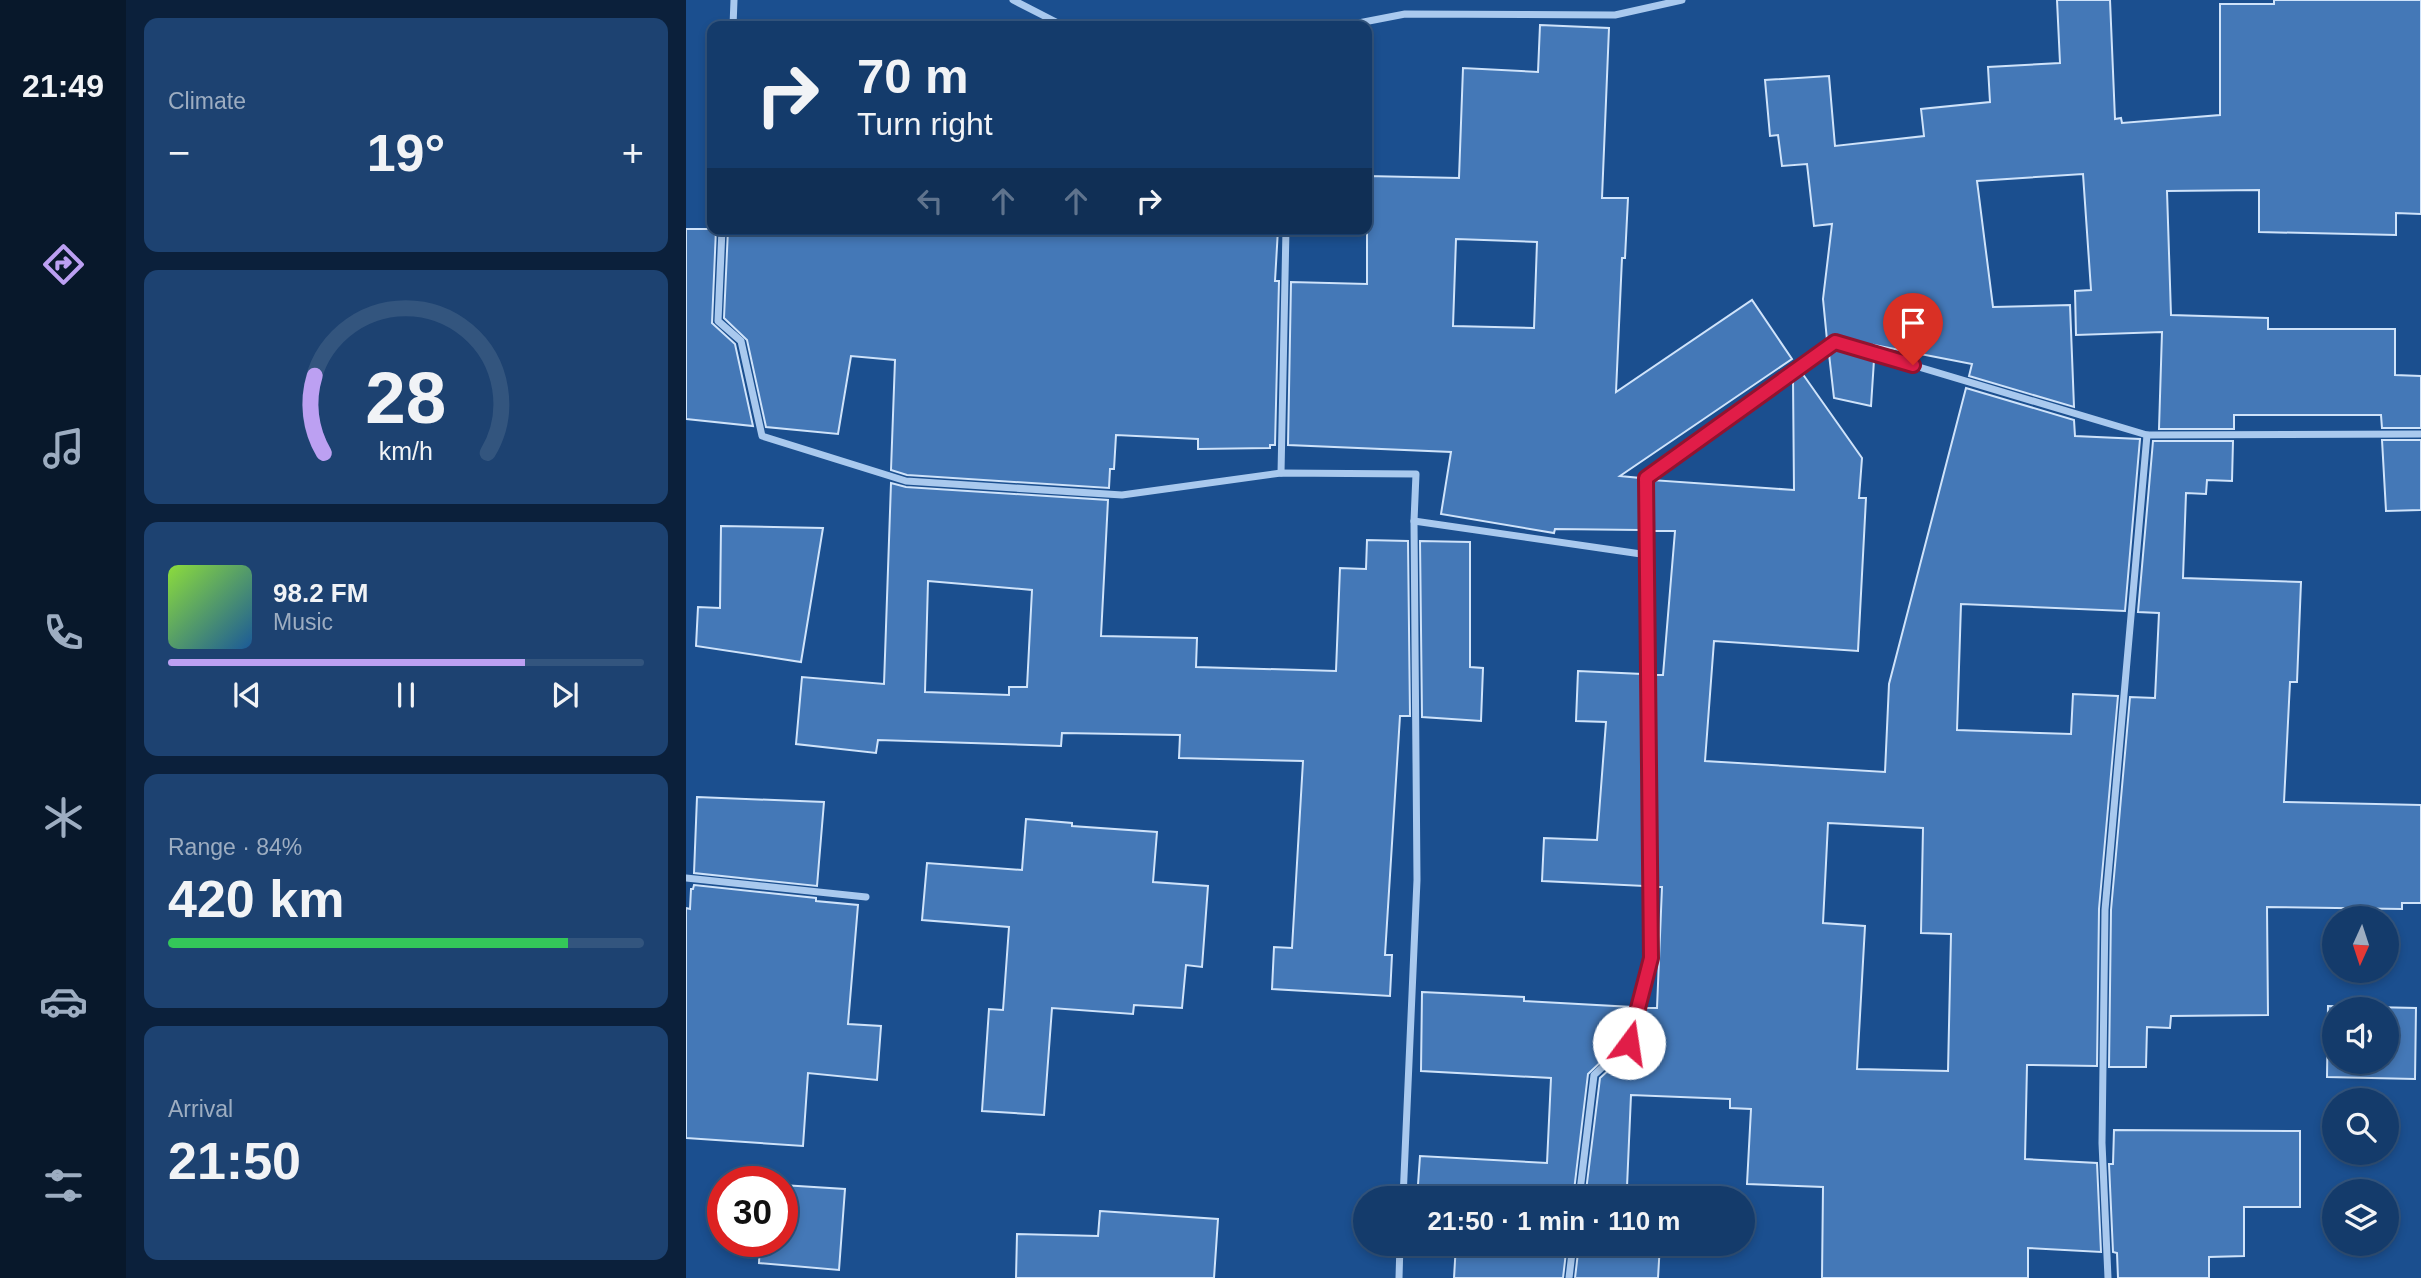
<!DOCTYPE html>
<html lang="en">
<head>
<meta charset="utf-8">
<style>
	:root { --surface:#143b6b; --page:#1d4271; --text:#f1f3f6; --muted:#9dadc1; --line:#33557e; --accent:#bca0f2 }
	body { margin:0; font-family:Arial,sans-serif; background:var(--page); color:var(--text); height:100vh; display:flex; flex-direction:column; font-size:26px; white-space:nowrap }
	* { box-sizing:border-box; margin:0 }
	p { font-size:23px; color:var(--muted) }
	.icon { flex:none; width:38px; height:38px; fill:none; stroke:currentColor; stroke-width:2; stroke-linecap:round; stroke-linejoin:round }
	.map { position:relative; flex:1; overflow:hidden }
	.details { display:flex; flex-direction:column; gap:18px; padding:18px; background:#0b203b; width:560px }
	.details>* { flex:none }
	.hud { position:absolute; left:21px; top:21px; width:665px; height:214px; border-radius:14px; box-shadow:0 4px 10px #0003,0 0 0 2px var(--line); background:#143b6b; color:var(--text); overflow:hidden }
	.needle { width:46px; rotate:183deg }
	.fabs { position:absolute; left:1636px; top:906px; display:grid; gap:14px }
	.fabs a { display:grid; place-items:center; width:77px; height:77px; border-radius:50%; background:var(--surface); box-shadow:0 4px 10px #0003,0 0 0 2px var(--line); font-size:35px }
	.speed { position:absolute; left:21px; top:1166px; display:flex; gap:14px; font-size:35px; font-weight:700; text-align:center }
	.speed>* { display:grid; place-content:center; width:91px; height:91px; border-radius:50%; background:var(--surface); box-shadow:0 4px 10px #0003,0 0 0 2px var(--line); line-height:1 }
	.speed .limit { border:10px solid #d22; background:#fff; color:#111 }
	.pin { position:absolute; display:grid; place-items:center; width:60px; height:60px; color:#fff; margin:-72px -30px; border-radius:50% 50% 50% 0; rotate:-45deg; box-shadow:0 0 7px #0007 }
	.pin .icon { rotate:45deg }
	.me { position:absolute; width:77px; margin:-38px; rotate:14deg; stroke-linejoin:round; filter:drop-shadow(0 0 5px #0008) }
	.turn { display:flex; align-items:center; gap:24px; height:147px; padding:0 35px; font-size:32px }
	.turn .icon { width:91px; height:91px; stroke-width:2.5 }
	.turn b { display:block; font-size:49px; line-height:60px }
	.lanes { display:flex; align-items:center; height:66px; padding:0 35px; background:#0003; justify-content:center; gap:35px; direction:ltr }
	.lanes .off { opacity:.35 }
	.big { font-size:52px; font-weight:800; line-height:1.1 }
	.details .widget { flex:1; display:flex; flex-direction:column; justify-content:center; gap:10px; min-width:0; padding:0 24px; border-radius:14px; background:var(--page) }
	.details .dial { align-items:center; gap:0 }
	.dial svg { height:182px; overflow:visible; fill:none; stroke:var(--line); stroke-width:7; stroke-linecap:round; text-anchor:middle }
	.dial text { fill:var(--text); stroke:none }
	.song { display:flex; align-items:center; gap:21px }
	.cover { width:84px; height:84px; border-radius:10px; background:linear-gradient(135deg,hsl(90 70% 55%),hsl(210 70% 35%)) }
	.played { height:7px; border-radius:4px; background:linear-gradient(90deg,var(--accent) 75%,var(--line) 75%) }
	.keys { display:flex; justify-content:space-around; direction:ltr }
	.heat { display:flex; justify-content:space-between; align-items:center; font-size:38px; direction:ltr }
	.charge { height:10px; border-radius:5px; background:linear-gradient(90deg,#34c759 84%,var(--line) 0) }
	.trip { position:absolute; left:667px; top:1186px; width:402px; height:70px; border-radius:35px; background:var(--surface); box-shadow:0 4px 10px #0003,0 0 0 2px var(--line); font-weight:800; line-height:70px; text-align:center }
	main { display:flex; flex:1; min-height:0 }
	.menu { display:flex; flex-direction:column; width:126px; justify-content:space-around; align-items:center; background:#08182b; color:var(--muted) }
	.menu .icon { width:49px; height:49px }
	.menu .on { color:var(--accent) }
	.menu b { font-size:32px; color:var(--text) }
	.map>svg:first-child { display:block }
	.building { fill:#4478b7; stroke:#cfe3fa; stroke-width:2; fill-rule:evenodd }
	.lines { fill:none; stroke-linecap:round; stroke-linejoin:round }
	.street { stroke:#a9c9ee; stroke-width:7 }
	.route-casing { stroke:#92132f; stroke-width:18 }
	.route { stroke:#e11d48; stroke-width:12 }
</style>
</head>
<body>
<main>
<nav class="menu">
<b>21:49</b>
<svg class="icon on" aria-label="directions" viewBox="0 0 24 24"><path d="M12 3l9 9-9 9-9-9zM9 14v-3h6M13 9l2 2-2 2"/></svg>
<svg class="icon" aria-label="music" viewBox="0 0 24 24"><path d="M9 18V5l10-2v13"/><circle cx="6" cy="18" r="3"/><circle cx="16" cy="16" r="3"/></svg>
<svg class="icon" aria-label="phone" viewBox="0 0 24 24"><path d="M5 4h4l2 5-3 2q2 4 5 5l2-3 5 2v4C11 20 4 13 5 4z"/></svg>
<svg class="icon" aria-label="climate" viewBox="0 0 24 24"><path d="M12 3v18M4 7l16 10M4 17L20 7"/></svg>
<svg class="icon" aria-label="car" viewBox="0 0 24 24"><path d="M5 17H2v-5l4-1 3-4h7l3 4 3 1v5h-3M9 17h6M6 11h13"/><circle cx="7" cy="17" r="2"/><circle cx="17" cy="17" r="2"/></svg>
<svg class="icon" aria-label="filters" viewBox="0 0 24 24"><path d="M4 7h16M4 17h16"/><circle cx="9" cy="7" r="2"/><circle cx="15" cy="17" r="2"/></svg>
</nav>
<section class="details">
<div class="widget"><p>Climate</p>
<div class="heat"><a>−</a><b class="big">19°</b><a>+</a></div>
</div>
<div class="widget dial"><svg viewBox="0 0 100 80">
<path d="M14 69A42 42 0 1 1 86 69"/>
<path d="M14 69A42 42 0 0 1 10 35" stroke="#bca0f2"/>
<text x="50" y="56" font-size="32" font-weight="700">28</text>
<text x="50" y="72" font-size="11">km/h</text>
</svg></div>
<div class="widget">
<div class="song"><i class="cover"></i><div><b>98.2 FM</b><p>Music</p></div></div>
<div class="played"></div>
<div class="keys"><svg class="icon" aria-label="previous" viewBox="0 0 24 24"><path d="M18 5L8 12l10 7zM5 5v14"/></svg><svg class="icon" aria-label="pause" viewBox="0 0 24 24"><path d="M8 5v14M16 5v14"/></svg><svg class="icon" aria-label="next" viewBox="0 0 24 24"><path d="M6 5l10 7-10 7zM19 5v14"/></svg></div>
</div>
<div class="widget"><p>Range · 84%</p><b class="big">420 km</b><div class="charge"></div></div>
<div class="widget"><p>Arrival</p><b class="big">21:50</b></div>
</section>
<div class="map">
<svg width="1735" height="1278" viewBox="0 0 1735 1278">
	<rect width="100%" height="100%" fill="#1b4f8f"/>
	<g class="building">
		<path d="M 1371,0 L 1424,0 L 1429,119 L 1435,118 L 1436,123 L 1534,115 L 1534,4 L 1588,4 L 1588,0 L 1735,0 L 1735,214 L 1710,213 L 1710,235 L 1573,232 L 1573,190 L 1481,191 L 1485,315 L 1582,318 L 1582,329 L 1709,329 L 1709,375 L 1735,376 L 1735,428 L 1696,428 L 1695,415 L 1548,415 L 1548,429 L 1473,429 L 1476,332 L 1390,335 L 1389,291 L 1405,290 L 1397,174 L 1291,181 L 1307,307 L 1384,305 L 1388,407 L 1283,376 L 1286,364 L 1188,345 L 1188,347 L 1150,336 L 1141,340 L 1137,299 L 1146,224 L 1128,226 L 1121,164 L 1096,166 L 1092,135 L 1084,136 L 1079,80 L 1143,76 L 1149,146 L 1238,136 L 1235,109 L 1304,102 L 1302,67 L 1374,63 Z"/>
		<path d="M 854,25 L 923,28 L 916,198 L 942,198 L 939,258 L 936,258 L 930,392 L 1066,300 L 1106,359 L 934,476 L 954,478 L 954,530 L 869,529 L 868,533 L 755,514 L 765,452 L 602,445 L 605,282 L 681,284 L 681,176 L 773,178 L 777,68 L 852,72 ZM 770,239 L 851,242 L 848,328 L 767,326 Z"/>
		<path d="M 0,229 L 30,229 L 26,323 L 49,344 L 67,426 L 0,419 Z"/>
		<path d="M 42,229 L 592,229 L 589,281 L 593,281 L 589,445 L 584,445 L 584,448 L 512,449 L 512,439 L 430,435 L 428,469 L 424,469 L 423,488 L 221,475 L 205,470 L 209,360 L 165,356 L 152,434 L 80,427 L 61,340 L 38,318 Z"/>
		<path d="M 1150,349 L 1188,360 L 1185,406 L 1148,398 L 1143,354 Z"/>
		<path d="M 1116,373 L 1176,458 L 1173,498 L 1180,498 L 1172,651 L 1028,641 L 1019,761 L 1199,772 L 1203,684 L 1280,388 L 1388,420 L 1389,436 L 1454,439 L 1439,611 L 1275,604 L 1271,730 L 1385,734 L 1387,694 L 1432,696 L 1413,909 L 1411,1066 L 1341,1065 L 1339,1159 L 1411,1163 L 1415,1252 L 1342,1248 L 1342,1278 L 1136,1278 L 1137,1187 L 1061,1184 L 1065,1109 L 1044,1108 L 1044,1099 L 945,1095 L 941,1187 L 977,1188 L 976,1199 L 899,1199 L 914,1078 L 948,1047 L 958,1008 L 971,1008 L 976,887 L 970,887 L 968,675 L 977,675 L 989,531 L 967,531 L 966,480 L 1108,490 L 1107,379 ZM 1142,823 L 1237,828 L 1235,933 L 1265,934 L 1262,1071 L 1171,1069 L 1179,926 L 1137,923 Z"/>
		<path d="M 1696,440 L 1735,440 L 1735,510 L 1700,511 Z"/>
		<path d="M 1467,441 L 1547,441 L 1546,481 L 1521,480 L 1520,494 L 1500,493 L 1497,578 L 1615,582 L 1611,682 L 1604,682 L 1598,802 L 1735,805 L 1735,903 L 1716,903 L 1716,909 L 1581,907 L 1582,1015 L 1485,1016 L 1484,1028 L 1461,1027 L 1460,1067 L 1423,1067 L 1425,910 L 1444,697 L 1469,698 L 1473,613 L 1452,612 Z"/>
		<path d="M 205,483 L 220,487 L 422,500 L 415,636 L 511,638 L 510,667 L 650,671 L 654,568 L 680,569 L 681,540 L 722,541 L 724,716 L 714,716 L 699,955 L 706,955 L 704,996 L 586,989 L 588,947 L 606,948 L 617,761 L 493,758 L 494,735 L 376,733 L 375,746 L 192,740 L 190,753 L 110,744 L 116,677 L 198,684 ZM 242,581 L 346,590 L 341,687 L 323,687 L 323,695 L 239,692 Z"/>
		<path d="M 35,526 L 137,528 L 115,662 L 10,646 L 12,607 L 34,608 Z"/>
		<path d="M 734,541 L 784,542 L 784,667 L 797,668 L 795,721 L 736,717 Z"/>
		<path d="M 892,671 L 956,674 L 958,886 L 856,881 L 858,838 L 911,840 L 920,722 L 890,721 Z"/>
		<path d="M 11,797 L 138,802 L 131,886 L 8,873 Z"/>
		<path d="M 340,819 L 386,823 L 386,826 L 471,832 L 467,882 L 522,886 L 516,967 L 500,965 L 496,1008 L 448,1005 L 447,1014 L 366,1008 L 358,1115 L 296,1111 L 303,1009 L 317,1010 L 323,927 L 236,920 L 241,863 L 336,870 Z"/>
		<path d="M 8,885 L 130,898 L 130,901 L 172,905 L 162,1024 L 195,1026 L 191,1080 L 122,1073 L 117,1146 L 0,1138 L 0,908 L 4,909 L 5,889 L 7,889 Z"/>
		<path d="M 736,992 L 838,997 L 838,1001 L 946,1007 L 938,1040 L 902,1074 L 887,1199 L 731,1199 L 734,1156 L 861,1163 L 865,1078 L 735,1071 Z"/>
		<path d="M 1642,1006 L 1730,1008 L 1729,1079 L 1641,1077 ZM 1648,1010 L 1701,1010 L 1701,1062 L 1648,1062 Z"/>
		<path d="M 1428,1130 L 1614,1131 L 1614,1207 L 1558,1207 L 1558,1256 L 1523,1257 L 1523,1278 L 1432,1278 L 1431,1253 L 1427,1252 L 1423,1164 L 1427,1164 Z"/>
		<path d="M 96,1185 L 159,1189 L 153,1270 L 73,1263 L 74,1241 L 96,1241 Z"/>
		<path d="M 414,1211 L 532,1219 L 528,1278 L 330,1278 L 331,1234 L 412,1236 Z"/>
		<path d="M 770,1244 L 881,1244 L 877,1278 L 768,1278 Z"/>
		<path d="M 893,1244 L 974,1244 L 972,1278 L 889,1278 Z"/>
	</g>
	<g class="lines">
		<g class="street">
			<path d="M 327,0 L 370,22 L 384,26"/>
			<path d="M 47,26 L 48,0"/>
			<path d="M 657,26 L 719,14 L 929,15 L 996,0"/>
			<path d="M 36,229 L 32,321 L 55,341 L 76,436 L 220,481 L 436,495 L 595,473 L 730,474 L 728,521 L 731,880 L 717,1199"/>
			<path d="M 595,473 L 600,229"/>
			<path d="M 728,521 L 962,555"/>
			<path d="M 0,878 L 180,897"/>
			<path d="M 893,1199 L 908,1075 L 943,1043 L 965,958 L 960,477 L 1149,342 L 1461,435 L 1735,434"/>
			<path d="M 713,1278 L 714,1244"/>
			<path d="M 883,1278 L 887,1244"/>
			<path d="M 1422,1278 L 1416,1143 L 1419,910 L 1461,435"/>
		</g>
	</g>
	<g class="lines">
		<g class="route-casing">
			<path id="route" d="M 943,1043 L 965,958 L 960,478 L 1149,342 L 1227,365"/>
		</g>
		<use href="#route" class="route"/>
	</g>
</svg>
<div class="fabs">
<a><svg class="needle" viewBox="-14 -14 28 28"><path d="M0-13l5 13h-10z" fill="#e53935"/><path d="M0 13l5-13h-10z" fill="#9dadc1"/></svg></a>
<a><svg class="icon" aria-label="sound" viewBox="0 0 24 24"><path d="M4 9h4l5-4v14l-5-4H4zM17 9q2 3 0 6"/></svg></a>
<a><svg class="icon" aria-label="search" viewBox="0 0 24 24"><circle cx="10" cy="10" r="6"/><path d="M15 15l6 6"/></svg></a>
<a><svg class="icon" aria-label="layers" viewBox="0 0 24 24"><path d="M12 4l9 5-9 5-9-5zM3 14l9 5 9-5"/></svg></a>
</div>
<div class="speed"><div class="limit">30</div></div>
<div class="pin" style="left:1227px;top:365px;background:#d93025"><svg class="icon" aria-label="arrive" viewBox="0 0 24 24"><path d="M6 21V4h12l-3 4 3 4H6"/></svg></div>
<svg class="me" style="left:943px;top:1043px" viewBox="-20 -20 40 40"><circle r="19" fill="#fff"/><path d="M0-13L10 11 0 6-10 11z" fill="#e11d48"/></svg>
<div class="trip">21:50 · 1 min · 110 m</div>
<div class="hud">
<div class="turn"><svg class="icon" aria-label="right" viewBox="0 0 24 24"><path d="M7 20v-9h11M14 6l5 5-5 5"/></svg><div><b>70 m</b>Turn right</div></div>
<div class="lanes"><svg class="icon off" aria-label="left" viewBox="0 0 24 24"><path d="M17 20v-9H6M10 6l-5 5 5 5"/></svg><svg class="icon off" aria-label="ahead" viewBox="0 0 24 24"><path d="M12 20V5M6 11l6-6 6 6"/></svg><svg class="icon off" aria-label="ahead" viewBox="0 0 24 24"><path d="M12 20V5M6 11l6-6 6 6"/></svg><svg class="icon" aria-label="right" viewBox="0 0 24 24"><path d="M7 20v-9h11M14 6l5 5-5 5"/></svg></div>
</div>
</div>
</main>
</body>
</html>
